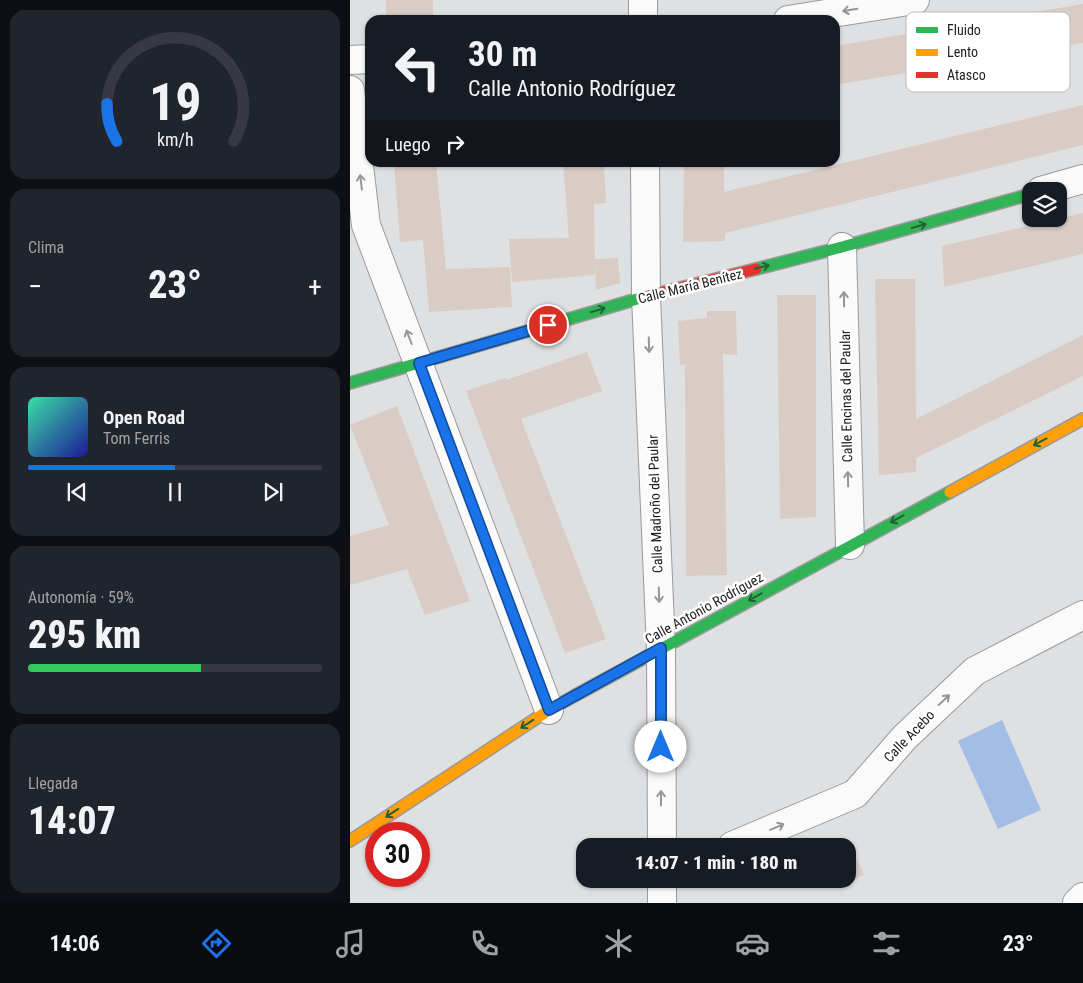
<!DOCTYPE html>
<html lang="es">
<head>
<meta charset="utf-8">
<style>
	:root { --surface:#171b24; --page:#20242c; --text:#f1f3f6; --muted:#9ea1a6; --line:#363941; --accent:#1a73e8 }
	body { margin:0; font-family:"Roboto Condensed",sans-serif; background:var(--page); color:var(--text); height:100vh; display:flex; flex-direction:column; font-size:19px; white-space:nowrap }
	* { box-sizing:border-box; margin:0 }
	p { font-size:16px; color:var(--muted) }
	.icon { flex:none; width:28px; height:28px; fill:none; stroke:currentColor; stroke-width:2; stroke-linecap:round; stroke-linejoin:round }
	.map { position:relative; flex:1; overflow:hidden }
	.side { display:flex; flex-direction:column; gap:10px; padding:10px; background:#0d0f14; width:350px }
	.side>* { flex:none }
	.top-card { position:absolute; left:15px; top:15px; width:475px; height:152px; border-radius:15px; box-shadow:0 1px 4px #0004; background:#171b24; color:var(--text); overflow:hidden }
	.fabs { position:absolute; left:672px; top:182px; display:grid; gap:10px }
	.fabs a { display:grid; place-items:center; width:45px; height:45px; border-radius:10px; background:var(--surface); box-shadow:0 1px 4px #0004; font-size:25px }
	.speed { position:absolute; left:15px; top:822px; display:flex; gap:10px; font-size:25px; font-weight:700; text-align:center }
	.speed>* { display:grid; place-content:center; width:65px; height:65px; border-radius:50%; background:var(--surface); box-shadow:0 1px 4px #0004; line-height:1 }
	.speed .limit { border:8px solid #d22; background:#fff; color:#111 }
	.pin { position:absolute; display:grid; place-items:center; width:42px; height:42px; color:#fff; margin:-21px; border:2px solid #fff; border-radius:50%; box-shadow:0 1px 5px #0007 }
	.me { position:absolute; width:55px; margin:-28px; rotate:0deg; stroke-linejoin:round; filter:drop-shadow(0 0 4px #0008) }
	.turn { display:flex; align-items:center; gap:18px; height:105px; padding:0 20px; font-size:22px }
	.turn .icon { width:65px; height:65px; stroke-width:2.5 }
	.turn b { display:block; font-size:35px; line-height:42px }
	.then { display:flex; align-items:center; height:48px; padding:0 20px; background:#0003; gap:10px; font-size:19px }
	.big { font-size:38px; font-weight:800; line-height:1.1 }
	.side .widget { flex:1; display:flex; flex-direction:column; justify-content:center; gap:8px; min-width:0; padding:0 18px; border-radius:15px; background:var(--page) }
	.side .dial { align-items:center; gap:0 }
	.dial svg { height:130px; overflow:visible; fill:none; stroke:var(--line); stroke-width:7; stroke-linecap:round; text-anchor:middle }
	.dial text { fill:var(--text); stroke:none }
	.song { display:flex; align-items:center; gap:15px }
	.cover { width:60px; height:60px; border-radius:8px; background:linear-gradient(135deg,hsl(160 70% 55%),hsl(240 70% 35%)) }
	.played { height:5px; border-radius:2px; background:linear-gradient(90deg,var(--accent) 50%,var(--line) 50%) }
	.keys { display:flex; justify-content:space-around; direction:ltr }
	.heat { display:flex; justify-content:space-between; align-items:center; font-size:28px; direction:ltr }
	.charge { height:8px; border-radius:4px; background:linear-gradient(90deg,#34c759 59%,var(--line) 0) }
	.trip { position:absolute; left:226px; top:838px; width:280px; height:50px; border-radius:15px; background:var(--surface); box-shadow:0 1px 4px #0004; font-weight:800; line-height:50px; text-align:center }
	.menu { display:flex; height:80px; justify-content:space-around; align-items:center; background:#090b0e; color:var(--muted) }
	.menu .icon { width:35px; height:35px }
	.menu .on { color:var(--accent) }
	.menu b { font-size:22px; color:var(--text) }
	main { display:flex; flex:1; min-height:0 }
	.map>svg:first-child { display:block }
	.water { fill:#a4bde7 }
	.building { fill:#d8ccc5 }
	.lines { fill:none; stroke-linecap:round; stroke-linejoin:round }
	.street-casing { stroke:#999a9c; stroke-width:30 }
	.fast-casing { stroke:#999a9c; stroke-width:14 }
	.slow-casing { stroke:#999a9c; stroke-width:14 }
	.jam-casing { stroke:#999a9c; stroke-width:14 }
	.street { stroke:#fafafb; stroke-width:28 }
	.fast { stroke:#30b455; stroke-width:11 }
	.slow { stroke:#ff9f0a; stroke-width:11 }
	.jam { stroke:#e5322d; stroke-width:11 }
	.oneway { stroke:#969698 }
	.oneway2 { stroke:#246037 }
	.route-casing { stroke:#114b97; stroke-width:12 }
	.route { stroke:#1a73e8; stroke-width:9 }
	.labels { text-anchor:middle; dominant-baseline:central; stroke-width:5; stroke-linejoin:round; paint-order:stroke }
	.street-label { font-size:14px; fill:#1b1c1e; stroke:#fff }
	.key { fill:#fff; stroke:#bbbbbc; stroke-width:1 }
	.key-label { font-size:14px; fill:#1b1c1e }
</style>
</head>
<body>
<main>
<section class="side">
<div class="widget dial"><svg viewBox="0 0 100 80">
<path d="M14 69A42 42 0 1 1 86 69"/>
<path d="M14 69A42 42 0 0 1 8 46" stroke="#1a73e8"/>
<text x="50" y="56" font-size="32" font-weight="700">19</text>
<text x="50" y="72" font-size="11">km/h</text>
</svg></div>
<div class="widget"><p>Clima</p>
<div class="heat"><a>−</a><b class="big">23°</b><a>+</a></div>
</div>
<div class="widget">
<div class="song"><i class="cover"></i><div><b>Open Road</b><p>Tom Ferris</p></div></div>
<div class="played"></div>
<div class="keys"><svg class="icon" aria-label="previous" viewBox="0 0 24 24"><path d="M18 5L8 12l10 7zM5 5v14"/></svg><svg class="icon" aria-label="pause" viewBox="0 0 24 24"><path d="M8 5v14M16 5v14"/></svg><svg class="icon" aria-label="next" viewBox="0 0 24 24"><path d="M6 5l10 7-10 7zM19 5v14"/></svg></div>
</div>
<div class="widget"><p>Autonomía · 59%</p><b class="big">295 km</b><div class="charge"></div></div>
<div class="widget"><p>Llegada</p><b class="big">14:07</b></div>
</section>
<div class="map">
<svg width="733" height="903" viewBox="0 0 733 903">
	<rect width="100%" height="100%" fill="#dee0e2"/>
	<path class="water" d="M 652,720 L 691,810 L 648,829 L 608,741 Z"/>
	<g class="building">
		<path d="M 36,0 L 83,0 L 83,20 L 36,19 Z"/>
		<path d="M 733,4 L 733,43 L 485,85 L 485,46 Z"/>
		<path d="M 733,105 L 733,145 L 375,233 L 375,241 L 333,242 L 334,162 L 374,162 L 374,192 Z"/>
		<path d="M 44,162 L 86,162 L 96,269 L 160,267 L 162,307 L 79,312 L 73,240 L 50,242 Z"/>
		<path d="M 213,162 L 254,162 L 256,203 L 244,204 L 245,275 L 162,282 L 159,239 L 219,238 Z"/>
		<path d="M 733,213 L 733,254 L 594,287 L 592,246 Z"/>
		<path d="M 268,258 L 270,283 L 246,290 L 245,259 Z"/>
		<path d="M 525,279 L 565,279 L 566,419 L 733,335 L 733,376 L 566,458 L 566,472 L 529,475 Z"/>
		<path d="M 427,295 L 466,295 L 466,517 L 430,519 Z"/>
		<path d="M 357,311 L 386,311 L 387,355 L 373,354 L 377,575 L 336,576 L 335,364 L 330,365 L 328,321 L 357,318 Z"/>
		<path d="M 237,352 L 252,391 L 171,419 L 256,639 L 215,653 L 116,391 L 155,378 L 156,380 Z"/>
		<path d="M 47,406 L 120,601 L 75,615 L 57,569 L 0,585 L 0,536 L 39,525 L 0,425 Z"/>
		<path d="M 499,841 L 514,875 L 486,886 L 483,879 L 498,879 L 498,846 L 485,846 Z"/>
	</g>
	<g class="lines">
		<g class="street-casing">
			<g id="street">
				<path d="M 293,0 L 293,20"/>
				<path d="M 438,20 L 565,0"/>
				<path d="M 0,60 L 20,59"/>
				<path d="M 0,90 L 16,225 L 199,710"/>
				<path d="M 295,162 L 296,296 L 311,649 L 312,846"/>
				<path d="M 691,191 L 733,179"/>
				<path d="M 492,247 L 500,545"/>
				<path d="M 382,846 L 505,794 L 555,737 L 625,671 L 733,615"/>
				<path d="M 312,879 L 312,903"/>
				<path d="M 727,903 L 733,897"/>
			</g>
		</g>
		<g class="fast-casing">
			<g id="fast">
				<path d="M 406,269 L 492,247 L 681,194"/>
				<path d="M 0,383 L 294,297"/>
				<path d="M 226,695 L 600,492"/>
			</g>
		</g>
		<g class="slow-casing">
			<g id="slow">
				<path d="M 600,492 L 733,419"/>
				<path d="M 0,841 L 199,710 L 226,695"/>
			</g>
		</g>
		<g class="jam-casing">
			<path id="jam" d="M 294,297 L 406,269"/>
		</g>
		<use href="#street" class="street"/>
		<use href="#fast" class="fast"/>
		<use href="#slow" class="slow"/>
		<use href="#jam" class="jam"/>
	</g>
	<defs><path id="oneway-shaft" d="M-6 0H5M1.5-3L5.5 0L1.5 3" fill="none" stroke-width="1.6" stroke-linecap="round" stroke-linejoin="round" transform="scale(1.25)"/></defs>
	<g class="oneway">
		<use href="#oneway-shaft" transform="translate(500 10) rotate(171)"/>
		<use href="#oneway-shaft" transform="translate(11 182) rotate(-97)"/>
		<use href="#oneway-shaft" transform="translate(494 299) rotate(-91)"/>
		<use href="#oneway-shaft" transform="translate(59 337) rotate(-111)"/>
		<use href="#oneway-shaft" transform="translate(299 345) rotate(88)"/>
		<use href="#oneway-shaft" transform="translate(498 479) rotate(-91)"/>
		<use href="#oneway-shaft" transform="translate(309 595) rotate(88)"/>
		<use href="#oneway-shaft" transform="translate(594 700) rotate(-43)"/>
		<use href="#oneway-shaft" transform="translate(311 798) rotate(-90)"/>
		<use href="#oneway-shaft" transform="translate(427 827) rotate(-23)"/>
	</g>
	<g class="oneway2">
		<use href="#oneway-shaft" transform="translate(569 226) rotate(-16)"/>
		<use href="#oneway-shaft" transform="translate(412 267) rotate(-14)"/>
		<use href="#oneway-shaft" transform="translate(248 310) rotate(-17)"/>
		<use href="#oneway-shaft" transform="translate(690 442) rotate(152)"/>
		<use href="#oneway-shaft" transform="translate(547 519) rotate(152)"/>
		<use href="#oneway-shaft" transform="translate(405 597) rotate(151)"/>
		<use href="#oneway-shaft" transform="translate(177 724) rotate(147)"/>
		<use href="#oneway-shaft" transform="translate(42 813) rotate(147)"/>
	</g>
	<g class="lines">
		<g class="route-casing">
			<path id="route" d="M 198,325 L 69,363 L 199,710 L 311,648 L 311,747"/>
		</g>
		<use href="#route" class="route"/>
	</g>
	<g class="labels">
		<g class="street-label">
			<text transform="translate(340 286) rotate(-14)">Calle María Benítez</text>
			<text transform="translate(496 396) rotate(-91)">Calle Encinas del Paular</text>
			<text transform="translate(305 504) rotate(-92)">Calle Madroño del Paular</text>
			<text transform="translate(354 608) rotate(-29)">Calle Antonio Rodríguez</text>
			<text transform="translate(559 736) rotate(-46)">Calle Acebo</text>
		</g>
	</g>
	<rect x="556" y="12" width="164" height="80" rx="8" class="key"/>
	<rect x="566" y="27" width="22" height="6" fill="#30b455"/>
	<rect x="566" y="49" width="22" height="7" fill="#ff9f0a"/>
	<rect x="566" y="72" width="22" height="6" fill="#e5322d"/>
	<g class="key-label">
		<text x="597" y="35">Fluido</text>
		<text x="597" y="57">Lento</text>
		<text x="597" y="80">Atasco</text>
	</g>
</svg>
<div class="fabs">
<a><svg class="icon" aria-label="layers" viewBox="0 0 24 24"><path d="M12 4l9 5-9 5-9-5zM3 14l9 5 9-5"/></svg></a>
</div>
<div class="speed"><div class="limit">30</div></div>
<div class="pin" style="left:198px;top:325px;background:#d93025"><svg class="icon" aria-label="arrive" viewBox="0 0 24 24"><path d="M6 21V4h12l-3 4 3 4H6"/></svg></div>
<svg class="me" style="left:311px;top:747px" viewBox="-20 -20 40 40"><circle r="19" fill="#fff"/><path d="M0-13L10 11 0 6-10 11z" fill="#1a73e8"/></svg>
<div class="trip">14:07 · 1 min · 180 m</div>
<div class="top-card">
<div class="turn"><svg class="icon" aria-label="left" viewBox="0 0 24 24"><path d="M17 20v-9H6M10 6l-5 5 5 5"/></svg><div><b>30 m</b>Calle Antonio Rodríguez</div></div>
<div class="then">Luego<svg class="icon" aria-label="right" viewBox="0 0 24 24"><path d="M7 20v-9h11M14 6l5 5-5 5"/></svg></div>
</div>
</div>
</main>
<nav class="menu">
<b>14:06</b>
<svg class="icon on" aria-label="directions" viewBox="0 0 24 24"><path d="M12 3l9 9-9 9-9-9zM9 14v-3h6M13 9l2 2-2 2"/></svg>
<svg class="icon" aria-label="music" viewBox="0 0 24 24"><path d="M9 18V5l10-2v13"/><circle cx="6" cy="18" r="3"/><circle cx="16" cy="16" r="3"/></svg>
<svg class="icon" aria-label="phone" viewBox="0 0 24 24"><path d="M5 4h4l2 5-3 2q2 4 5 5l2-3 5 2v4C11 20 4 13 5 4z"/></svg>
<svg class="icon" aria-label="climate" viewBox="0 0 24 24"><path d="M12 3v18M4 7l16 10M4 17L20 7"/></svg>
<svg class="icon" aria-label="car" viewBox="0 0 24 24"><path d="M5 17H2v-5l4-1 3-4h7l3 4 3 1v5h-3M9 17h6M6 11h13"/><circle cx="7" cy="17" r="2"/><circle cx="17" cy="17" r="2"/></svg>
<svg class="icon" aria-label="filters" viewBox="0 0 24 24"><path d="M4 7h16M4 17h16"/><circle cx="9" cy="7" r="2"/><circle cx="15" cy="17" r="2"/></svg>
<b>23°</b>
</nav>
</body>
</html>
